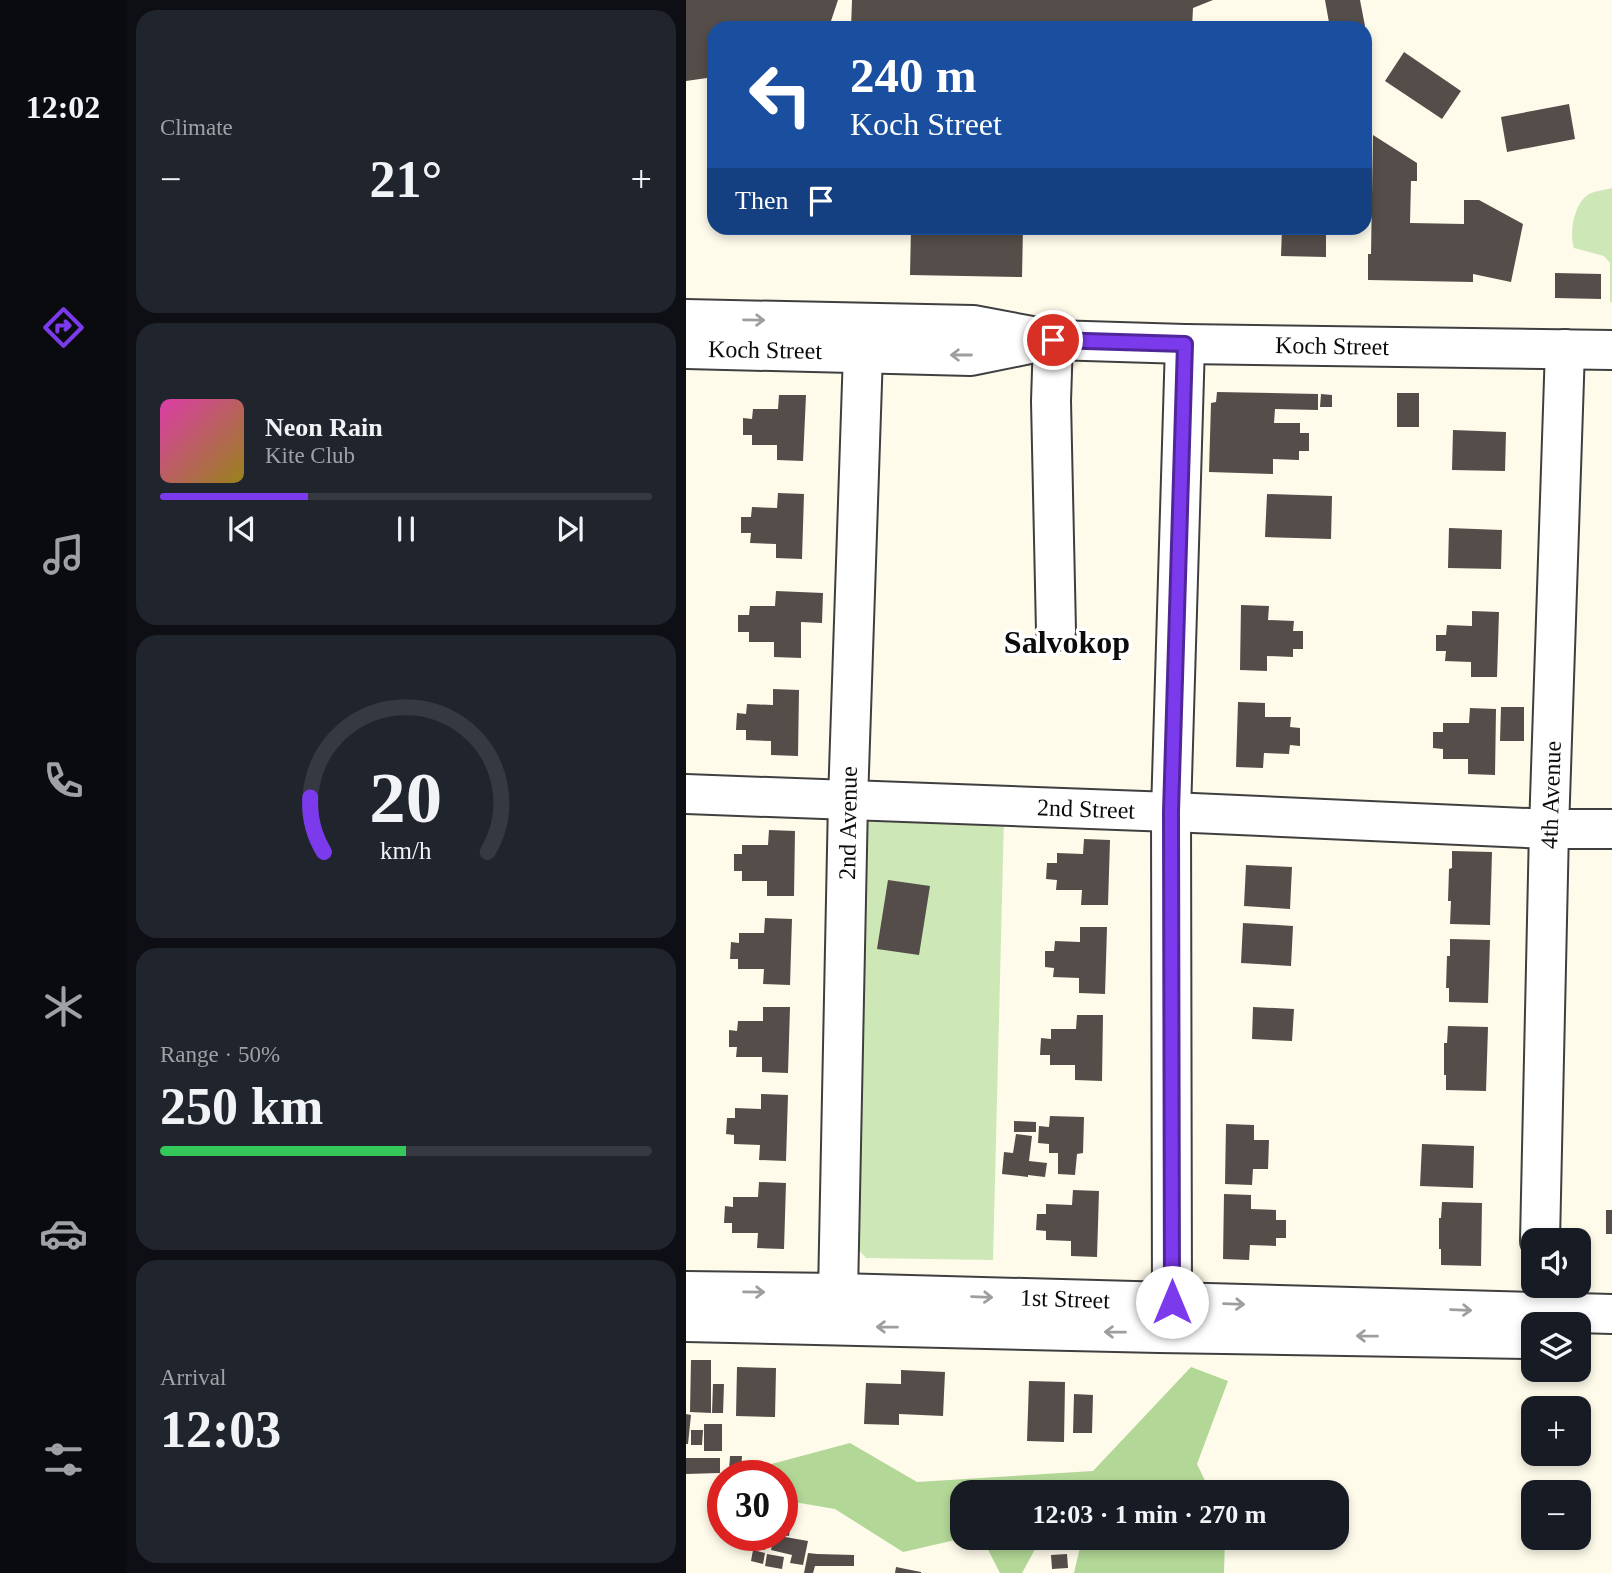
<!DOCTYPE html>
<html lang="en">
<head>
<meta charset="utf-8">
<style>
	:root { --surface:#171b24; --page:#20242c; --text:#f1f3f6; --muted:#9ea1a6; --line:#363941; --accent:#7c3aed }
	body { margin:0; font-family:Georgia,serif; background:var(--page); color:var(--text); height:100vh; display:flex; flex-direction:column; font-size:26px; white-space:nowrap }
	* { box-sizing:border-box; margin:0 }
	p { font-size:23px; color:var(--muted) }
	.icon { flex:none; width:38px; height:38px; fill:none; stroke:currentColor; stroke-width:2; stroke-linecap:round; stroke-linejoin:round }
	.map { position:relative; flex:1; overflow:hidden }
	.sheet { display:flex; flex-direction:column; gap:10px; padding:10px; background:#0d0f14; width:560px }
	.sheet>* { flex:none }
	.banner { position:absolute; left:21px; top:21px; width:665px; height:214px; border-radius:21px; box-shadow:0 4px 10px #0003; background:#1a4fa0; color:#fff; overflow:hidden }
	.fabs { position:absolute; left:835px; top:1228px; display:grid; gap:14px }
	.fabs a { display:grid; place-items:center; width:70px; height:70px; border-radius:14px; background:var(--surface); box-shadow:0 4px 10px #0003; font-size:35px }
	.speed { position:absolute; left:21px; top:1460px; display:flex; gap:14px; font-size:35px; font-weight:700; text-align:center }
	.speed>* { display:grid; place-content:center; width:91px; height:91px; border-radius:50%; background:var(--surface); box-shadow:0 4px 10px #0003; line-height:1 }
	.speed .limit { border:10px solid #d22; background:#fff; color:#111 }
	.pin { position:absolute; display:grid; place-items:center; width:60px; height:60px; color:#fff; margin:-30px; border:4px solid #fff; border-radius:50%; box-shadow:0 2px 7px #0007 }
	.me { position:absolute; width:77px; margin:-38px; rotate:0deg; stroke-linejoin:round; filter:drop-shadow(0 0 5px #0008) }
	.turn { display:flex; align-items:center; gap:24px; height:147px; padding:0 28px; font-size:32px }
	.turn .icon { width:91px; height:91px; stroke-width:2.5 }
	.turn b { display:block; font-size:49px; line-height:60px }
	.then { display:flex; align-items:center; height:66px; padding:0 28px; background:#0003; gap:14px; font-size:26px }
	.big { font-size:52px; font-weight:800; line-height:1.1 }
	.sheet .widget { flex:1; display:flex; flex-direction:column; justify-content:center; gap:10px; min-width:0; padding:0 24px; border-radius:21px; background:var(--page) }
	.sheet .dial { align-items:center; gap:0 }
	.dial svg { height:182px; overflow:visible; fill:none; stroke:var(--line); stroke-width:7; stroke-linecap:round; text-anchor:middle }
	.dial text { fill:var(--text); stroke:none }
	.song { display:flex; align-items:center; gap:21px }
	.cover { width:84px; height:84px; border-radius:10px; background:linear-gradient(135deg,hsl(320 70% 55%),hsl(50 70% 35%)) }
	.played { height:7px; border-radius:4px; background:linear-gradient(90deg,var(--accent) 30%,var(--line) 30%) }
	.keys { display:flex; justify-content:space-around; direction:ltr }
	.heat { display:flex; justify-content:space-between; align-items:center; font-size:38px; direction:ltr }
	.charge { height:10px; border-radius:5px; background:linear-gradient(90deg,#34c759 50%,var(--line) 0) }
	.trip { position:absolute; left:264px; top:1480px; width:399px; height:70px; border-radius:21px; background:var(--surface); box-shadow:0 4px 10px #0003; font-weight:800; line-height:70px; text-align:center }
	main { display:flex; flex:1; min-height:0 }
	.menu { display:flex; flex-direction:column; width:126px; justify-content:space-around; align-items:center; background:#090b0e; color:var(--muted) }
	.menu .icon { width:49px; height:49px }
	.menu .current { color:var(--accent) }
	.menu b { font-size:32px; color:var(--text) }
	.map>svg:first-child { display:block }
	.green { fill:#cee7b6 }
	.forest { fill:#b2d796 }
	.building { fill:#544d49 }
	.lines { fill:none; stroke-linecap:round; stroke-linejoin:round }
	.minor-casing { stroke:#3f3f3f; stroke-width:42 }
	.minor { stroke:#fff; stroke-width:38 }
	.oneway { stroke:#9e9e9e }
	.route-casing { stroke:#51269a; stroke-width:18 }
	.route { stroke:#7c3aed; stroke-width:12 }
	.labels { text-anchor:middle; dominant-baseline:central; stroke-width:7; stroke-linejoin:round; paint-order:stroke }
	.street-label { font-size:24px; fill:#0c0c0c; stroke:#fff }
	.district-label { font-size:32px; font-weight:bold; fill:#0c0c0c; stroke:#fff }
</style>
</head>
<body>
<main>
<nav class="menu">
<b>12:02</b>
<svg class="icon current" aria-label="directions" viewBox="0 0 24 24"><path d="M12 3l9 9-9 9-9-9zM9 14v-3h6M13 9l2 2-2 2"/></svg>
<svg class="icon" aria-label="music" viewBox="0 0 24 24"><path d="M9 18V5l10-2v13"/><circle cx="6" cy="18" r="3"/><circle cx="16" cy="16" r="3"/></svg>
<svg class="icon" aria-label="phone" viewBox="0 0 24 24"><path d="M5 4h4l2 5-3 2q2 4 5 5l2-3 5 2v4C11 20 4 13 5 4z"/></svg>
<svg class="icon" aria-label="climate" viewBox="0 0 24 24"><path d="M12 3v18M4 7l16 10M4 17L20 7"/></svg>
<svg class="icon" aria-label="car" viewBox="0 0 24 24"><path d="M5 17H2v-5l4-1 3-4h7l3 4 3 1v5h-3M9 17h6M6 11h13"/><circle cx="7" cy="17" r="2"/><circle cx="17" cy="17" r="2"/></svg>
<svg class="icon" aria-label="filters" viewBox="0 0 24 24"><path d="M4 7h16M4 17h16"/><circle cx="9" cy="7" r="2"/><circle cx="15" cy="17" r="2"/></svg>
</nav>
<section class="sheet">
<div class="widget"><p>Climate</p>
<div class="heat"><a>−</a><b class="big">21°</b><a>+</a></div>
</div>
<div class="widget">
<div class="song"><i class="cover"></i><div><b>Neon Rain</b><p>Kite Club</p></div></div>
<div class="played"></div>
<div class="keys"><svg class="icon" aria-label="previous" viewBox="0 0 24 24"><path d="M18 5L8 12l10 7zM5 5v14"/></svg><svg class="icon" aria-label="pause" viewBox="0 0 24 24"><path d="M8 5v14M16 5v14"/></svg><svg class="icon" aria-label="next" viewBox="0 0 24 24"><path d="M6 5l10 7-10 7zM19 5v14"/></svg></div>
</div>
<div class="widget dial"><svg viewBox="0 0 100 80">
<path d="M14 69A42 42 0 1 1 86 69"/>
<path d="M14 69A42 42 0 0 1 8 45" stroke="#7c3aed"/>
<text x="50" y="56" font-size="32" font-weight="700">20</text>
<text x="50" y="72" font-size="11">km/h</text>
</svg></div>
<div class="widget"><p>Range · 50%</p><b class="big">250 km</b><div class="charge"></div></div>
<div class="widget"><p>Arrival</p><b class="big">12:03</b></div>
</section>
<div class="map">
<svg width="926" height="1573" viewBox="0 0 926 1573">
	<rect width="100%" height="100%" fill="#fefbeb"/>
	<g class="green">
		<path d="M 926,188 L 926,302 L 924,302 L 924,263 L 918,256 L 888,248 C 883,233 888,203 903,194 C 909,191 919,190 926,188 Z"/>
		<path d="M 318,818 L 307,1260 L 180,1258 L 169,1246 L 180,819 Z"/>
	</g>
	<g class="forest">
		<path d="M 505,1367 L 542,1381 L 511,1464 L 525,1493 L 276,1493 L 278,1538 L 217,1552 L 149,1509 L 96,1500 L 96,1475 L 77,1475 L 78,1466 L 164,1443 L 231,1482 L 407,1471 Z"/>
		<path d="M 296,1538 L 539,1538 L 538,1573 L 388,1573 L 396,1539 L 353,1542 L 336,1573 L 314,1573 Z"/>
	</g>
	<g class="building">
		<path d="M 0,0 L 152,0 L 145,21 L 140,28 L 28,28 L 28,77 L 0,81 Z"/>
		<path d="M 166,0 L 527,0 L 507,8 L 506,28 L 165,28 Z"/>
		<path d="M 639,0 L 674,0 L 679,26 L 667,28 L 644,28 Z"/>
		<path d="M 718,52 L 775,91 L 756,119 L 699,81 Z"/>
		<path d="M 883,104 L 889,139 L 821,152 L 815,117 Z"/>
		<path d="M 687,135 L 731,163 L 731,181 L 725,181 L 724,223 L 778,224 L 778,200 L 793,200 L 837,224 L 825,282 L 787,274 L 787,282 L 682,280 L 682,254 L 685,254 Z"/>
		<path d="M 225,228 L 337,228 L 336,277 L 224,275 Z"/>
		<path d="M 596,228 L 640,228 L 640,257 L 595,256 Z"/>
		<path d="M 869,273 L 915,274 L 915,299 L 869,298 Z"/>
		<path d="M 531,392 L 632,394 L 632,410 L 589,409 L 588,423 L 614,423 L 614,433 L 623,433 L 623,451 L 613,451 L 613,460 L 587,459 L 587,474 L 523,472 L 525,403 L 530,402 Z"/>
		<rect x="711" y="393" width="22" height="34"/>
		<path d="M 635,394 L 646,395 L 646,407 L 634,407 Z"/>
		<path d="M 93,395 L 120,395 L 117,461 L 91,460 L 91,445 L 66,445 L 66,435 L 57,435 L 57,418 L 66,419 L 67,409 L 92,409 Z"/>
		<path d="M 767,430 L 820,432 L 819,471 L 766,470 Z"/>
		<path d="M 92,493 L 118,494 L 116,559 L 90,558 L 90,544 L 64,543 L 65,533 L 55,533 L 55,517 L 65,517 L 66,507 L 91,508 Z"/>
		<path d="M 581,494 L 646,496 L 645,539 L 579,537 Z"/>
		<path d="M 763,528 L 816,530 L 815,569 L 762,568 Z"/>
		<path d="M 90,591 L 137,593 L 136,623 L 115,622 L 115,658 L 88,657 L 88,642 L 63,642 L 63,632 L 52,632 L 52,615 L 63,615 L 64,606 L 89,606 Z"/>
		<path d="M 555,605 L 583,606 L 582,620 L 608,621 L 607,631 L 617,631 L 617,649 L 607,649 L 607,657 L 581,656 L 581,671 L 554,670 Z"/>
		<path d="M 786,611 L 813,612 L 811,677 L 785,677 L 785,662 L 759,661 L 760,651 L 750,651 L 750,635 L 760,635 L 761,625 L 786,626 Z"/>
		<path d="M 87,689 L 113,690 L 112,756 L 85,755 L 85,741 L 60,740 L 60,730 L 50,730 L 51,713 L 60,714 L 61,704 L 87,705 Z"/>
		<path d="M 552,702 L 579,703 L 579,717 L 605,717 L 604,727 L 614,728 L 614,746 L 604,745 L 603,754 L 578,753 L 577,768 L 550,767 Z"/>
		<path d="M 815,707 L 838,707 L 838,741 L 814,741 Z"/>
		<path d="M 784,708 L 810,709 L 809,775 L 782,774 L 782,759 L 757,759 L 757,749 L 747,748 L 747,732 L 757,732 L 757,723 L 783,723 Z"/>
		<path d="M 83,830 L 109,831 L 108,896 L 81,896 L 81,881 L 56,881 L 56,871 L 48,871 L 48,854 L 56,854 L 56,845 L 82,845 Z"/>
		<path d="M 398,839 L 424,840 L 422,905 L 395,905 L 396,890 L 370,890 L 371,880 L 360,879 L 361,863 L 371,863 L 371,853 L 397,854 Z"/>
		<path d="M 766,851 L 806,852 L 804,925 L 764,924 L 765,901 L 762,901 L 763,869 L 766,868 Z"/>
		<path d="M 560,865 L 606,867 L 604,909 L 558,906 Z"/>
		<path d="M 202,880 L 244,886 L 233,955 L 191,949 Z"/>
		<path d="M 79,918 L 106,919 L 104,985 L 77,984 L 78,969 L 52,969 L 52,959 L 44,959 L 45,942 L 53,943 L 53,933 L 78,933 Z"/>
		<path d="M 557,923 L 607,926 L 605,966 L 555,963 Z"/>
		<path d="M 394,927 L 421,927 L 419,994 L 393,993 L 393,978 L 367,977 L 368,968 L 359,967 L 359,951 L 368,951 L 369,941 L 394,942 Z"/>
		<path d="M 764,939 L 804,940 L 802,1003 L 763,1002 L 763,988 L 760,988 L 761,956 L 764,956 Z"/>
		<path d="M 77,1007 L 104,1007 L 102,1073 L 76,1072 L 76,1057 L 50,1057 L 51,1047 L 43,1047 L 43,1030 L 51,1031 L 52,1021 L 77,1021 Z"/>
		<path d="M 567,1007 L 608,1009 L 606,1041 L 566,1039 Z"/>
		<path d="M 391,1015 L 417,1015 L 416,1081 L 389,1080 L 389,1065 L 364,1065 L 364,1055 L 354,1055 L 355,1038 L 365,1039 L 365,1029 L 390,1029 Z"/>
		<path d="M 762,1026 L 802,1027 L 800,1091 L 760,1090 L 760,1075 L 758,1075 L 758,1043 L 761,1043 Z"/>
		<path d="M 75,1094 L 102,1095 L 100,1161 L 73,1160 L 74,1145 L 48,1144 L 48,1135 L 40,1134 L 41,1118 L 49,1118 L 49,1108 L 75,1109 Z"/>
		<path d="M 364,1116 L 398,1117 L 397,1153 L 391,1154 L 389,1175 L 372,1174 L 372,1153 L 363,1153 L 363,1144 L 352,1143 L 353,1126 L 363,1127 Z"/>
		<path d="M 328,1121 L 350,1122 L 350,1132 L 328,1132 Z"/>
		<path d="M 540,1124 L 568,1125 L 568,1140 L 583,1140 L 582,1169 L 567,1169 L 566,1185 L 539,1184 Z"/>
		<path d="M 330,1134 L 346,1136 L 343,1161 L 361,1163 L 359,1177 L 342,1175 L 342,1177 L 316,1174 L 318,1152 L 327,1153 Z"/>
		<path d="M 736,1144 L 788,1146 L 787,1188 L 734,1186 Z"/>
		<path d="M 73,1182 L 100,1183 L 98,1249 L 71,1248 L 72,1233 L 46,1233 L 46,1223 L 38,1223 L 39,1206 L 47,1207 L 47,1197 L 72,1197 Z"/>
		<path d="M 387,1190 L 413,1191 L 411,1257 L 385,1256 L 385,1241 L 360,1240 L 360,1231 L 350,1230 L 351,1214 L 360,1214 L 360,1204 L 386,1205 Z"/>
		<path d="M 538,1194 L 565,1195 L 565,1209 L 590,1210 L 590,1220 L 600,1220 L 600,1238 L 590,1238 L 590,1246 L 564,1245 L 563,1260 L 537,1259 Z"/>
		<path d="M 756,1202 L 796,1203 L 795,1266 L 755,1265 L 755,1249 L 753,1249 L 753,1218 L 755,1218 Z"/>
		<rect x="920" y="1210" width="6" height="24"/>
		<path d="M 5,1360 L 25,1360 L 25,1413 L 4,1412 Z"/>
		<path d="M 51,1367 L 90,1368 L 89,1417 L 50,1416 Z"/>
		<path d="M 215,1370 L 259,1372 L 257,1416 L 213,1414 L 213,1425 L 178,1424 L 180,1383 L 215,1384 Z"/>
		<path d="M 343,1381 L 379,1382 L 378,1442 L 341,1441 Z"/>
		<path d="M 27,1384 L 38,1384 L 37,1413 L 26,1413 Z"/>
		<path d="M 388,1394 L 407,1395 L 406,1433 L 387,1433 Z"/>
		<path d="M 0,1414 L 5,1415 L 2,1444 L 0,1444 Z"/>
		<rect x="18" y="1424" width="18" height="27"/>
		<path d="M 5,1430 L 17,1430 L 16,1445 L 5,1445 Z"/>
		<path d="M 44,1456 L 56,1456 L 55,1472 L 43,1471 Z"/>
		<path d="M 0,1458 L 34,1458 L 34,1473 L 0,1474 Z"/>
		<path d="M 96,1520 L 105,1522 L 103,1536 L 96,1535 Z"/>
		<path d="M 45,1535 L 59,1535 L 57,1544 L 44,1541 Z"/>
		<path d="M 69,1535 L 82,1538 L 79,1550 L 66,1547 Z"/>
		<path d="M 88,1535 L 122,1541 L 117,1565 L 104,1563 L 106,1555 L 85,1550 Z"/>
		<path d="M 67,1550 L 79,1553 L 77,1564 L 65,1561 Z"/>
		<path d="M 122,1553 L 131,1554 L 168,1555 L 168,1566 L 129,1566 L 127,1573 L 118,1573 Z"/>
		<path d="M 81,1554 L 98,1557 L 96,1569 L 79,1566 Z"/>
		<path d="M 381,1554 L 382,1568 L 366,1569 L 365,1555 Z"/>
		<path d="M 210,1567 L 235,1572 L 235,1573 L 209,1573 Z"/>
	</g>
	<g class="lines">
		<g class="minor-casing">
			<g id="minor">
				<path d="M 0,319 L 287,325 L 367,340 L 499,344 L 926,350"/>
				<path d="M 367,340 L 365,401 L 370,631"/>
				<path d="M 0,349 L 285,356 L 344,344"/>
				<path d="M 0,794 L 485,812 L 863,829 L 926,829"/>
				<path d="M 854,1241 L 863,829 L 879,349"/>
				<path d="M 0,1291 L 152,1293 L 926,1314"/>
				<path d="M 152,1293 L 162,801 L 177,353"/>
				<path d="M 486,1302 L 485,812 L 499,344"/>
				<path d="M 0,1322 L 473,1333 L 847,1339"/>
			</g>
		</g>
		<use href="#minor" class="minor"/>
	</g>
	<defs><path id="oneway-shaft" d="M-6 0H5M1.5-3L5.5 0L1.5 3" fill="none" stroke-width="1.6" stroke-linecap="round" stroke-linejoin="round" transform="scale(1.75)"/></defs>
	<g class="oneway">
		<use href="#oneway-shaft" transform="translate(68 320) rotate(1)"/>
		<use href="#oneway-shaft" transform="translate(275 355) rotate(-180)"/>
		<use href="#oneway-shaft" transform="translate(68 1292) rotate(1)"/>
		<use href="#oneway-shaft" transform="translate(296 1297) rotate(2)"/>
		<use href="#oneway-shaft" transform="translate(548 1304) rotate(2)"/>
		<use href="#oneway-shaft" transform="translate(775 1310) rotate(2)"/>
		<use href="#oneway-shaft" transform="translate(201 1327) rotate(-179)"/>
		<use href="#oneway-shaft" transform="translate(429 1332) rotate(-179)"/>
		<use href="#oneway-shaft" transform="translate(681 1336) rotate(-179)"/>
	</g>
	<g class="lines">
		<g class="route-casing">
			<path id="route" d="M 367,340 L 499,344 L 485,812 L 486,1302"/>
		</g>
		<use href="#route" class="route"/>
	</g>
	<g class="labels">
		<g class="street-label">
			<text transform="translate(646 346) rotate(1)">Koch Street</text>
			<text transform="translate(79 350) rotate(1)">Koch Street</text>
			<text transform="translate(865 795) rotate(-88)">4th Avenue</text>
			<text transform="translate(400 809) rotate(2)">2nd Street</text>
			<text transform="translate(162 823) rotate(-89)">2nd Avenue</text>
			<text transform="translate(379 1299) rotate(2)">1st Street</text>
		</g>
		<g class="district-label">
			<text x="381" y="642">Salvokop</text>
		</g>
	</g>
</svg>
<div class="fabs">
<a><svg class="icon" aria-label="sound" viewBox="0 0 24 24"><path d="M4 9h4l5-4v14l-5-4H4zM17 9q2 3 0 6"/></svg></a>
<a><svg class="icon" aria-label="layers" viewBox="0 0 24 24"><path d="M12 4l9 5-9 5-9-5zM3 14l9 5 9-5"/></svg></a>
<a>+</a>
<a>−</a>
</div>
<div class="speed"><div class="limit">30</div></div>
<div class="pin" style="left:367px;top:340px;background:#d93025"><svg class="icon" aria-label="arrive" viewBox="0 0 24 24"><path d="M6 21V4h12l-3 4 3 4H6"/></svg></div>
<svg class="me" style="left:486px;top:1302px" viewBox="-20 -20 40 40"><circle r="19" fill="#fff"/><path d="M0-13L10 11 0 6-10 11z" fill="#7c3aed"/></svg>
<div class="trip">12:03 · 1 min · 270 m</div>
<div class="banner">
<div class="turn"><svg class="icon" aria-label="left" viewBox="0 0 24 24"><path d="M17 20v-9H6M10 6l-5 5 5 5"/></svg><div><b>240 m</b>Koch Street</div></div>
<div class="then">Then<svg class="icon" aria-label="arrive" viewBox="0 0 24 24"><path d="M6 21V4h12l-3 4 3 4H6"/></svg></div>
</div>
</div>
</main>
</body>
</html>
